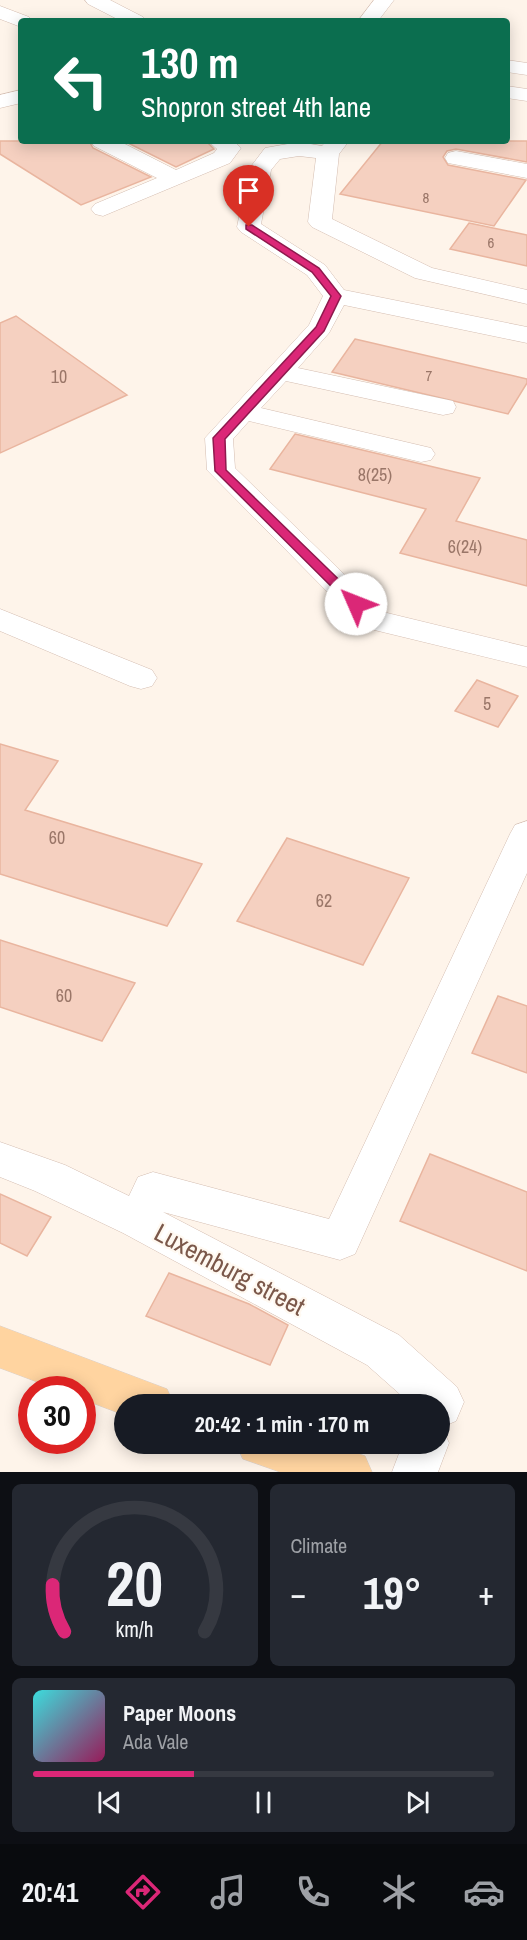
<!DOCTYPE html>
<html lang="en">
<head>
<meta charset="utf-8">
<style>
	:root { --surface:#171b24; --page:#242831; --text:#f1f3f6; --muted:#9ea1a6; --line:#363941; --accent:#db2777 }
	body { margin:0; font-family:"Archivo Narrow",sans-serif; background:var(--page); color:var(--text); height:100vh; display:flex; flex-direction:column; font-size:22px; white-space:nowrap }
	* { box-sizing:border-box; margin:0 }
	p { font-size:20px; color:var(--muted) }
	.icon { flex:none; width:33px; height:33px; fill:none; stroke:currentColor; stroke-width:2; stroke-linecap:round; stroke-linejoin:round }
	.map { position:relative; height:1472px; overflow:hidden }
	.details { display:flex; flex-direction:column; gap:12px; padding:12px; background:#0d0f14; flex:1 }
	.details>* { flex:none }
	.banner { position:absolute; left:18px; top:18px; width:492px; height:126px; border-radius:6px; box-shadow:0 3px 15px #0003; background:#0b6e4f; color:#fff; overflow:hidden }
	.speed { position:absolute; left:18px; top:1376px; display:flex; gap:12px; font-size:30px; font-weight:700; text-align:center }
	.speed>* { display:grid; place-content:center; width:78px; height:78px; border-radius:50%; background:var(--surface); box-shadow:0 3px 15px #0003; line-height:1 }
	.speed .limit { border:9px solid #d22; background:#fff; color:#111 }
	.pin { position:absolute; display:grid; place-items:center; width:51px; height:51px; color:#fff; margin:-62px -26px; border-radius:50% 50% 50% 0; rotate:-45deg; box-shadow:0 0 6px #0007 }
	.pin .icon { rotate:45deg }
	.me { position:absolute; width:66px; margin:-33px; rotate:314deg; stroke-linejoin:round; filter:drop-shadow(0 0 4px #0008) }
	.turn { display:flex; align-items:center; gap:21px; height:126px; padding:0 24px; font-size:27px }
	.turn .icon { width:78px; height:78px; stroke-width:2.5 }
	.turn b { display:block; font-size:42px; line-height:51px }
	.big { font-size:45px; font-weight:700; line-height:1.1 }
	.details .card { flex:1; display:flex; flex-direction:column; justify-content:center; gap:9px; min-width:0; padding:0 21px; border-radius:9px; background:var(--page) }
	.details .dial { align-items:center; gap:0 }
	.dial svg { height:156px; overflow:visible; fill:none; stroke:var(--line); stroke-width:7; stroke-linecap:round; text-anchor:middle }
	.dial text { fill:var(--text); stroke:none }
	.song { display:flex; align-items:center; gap:18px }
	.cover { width:72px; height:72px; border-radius:9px; background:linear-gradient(135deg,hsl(180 70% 55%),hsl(330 70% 35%)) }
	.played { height:6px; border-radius:3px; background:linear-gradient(90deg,var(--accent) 35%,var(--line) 35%) }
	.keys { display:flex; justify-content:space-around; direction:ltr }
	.heat { display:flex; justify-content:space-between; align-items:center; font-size:33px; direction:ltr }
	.details .tiles { flex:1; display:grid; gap:12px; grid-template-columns:1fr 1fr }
	.card:last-child { grid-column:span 2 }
	.trip { position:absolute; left:114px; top:1394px; width:336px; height:60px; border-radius:30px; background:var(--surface); box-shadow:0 3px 15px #0003; font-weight:700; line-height:60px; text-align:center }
	.menu { display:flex; height:96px; justify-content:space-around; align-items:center; background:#090b0e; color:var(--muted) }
	.menu .icon { width:42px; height:42px }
	.menu .active { color:var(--accent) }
	.menu b { font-size:27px; color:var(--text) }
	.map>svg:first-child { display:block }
	.building { fill:#f5d0c0; stroke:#e9b59f; stroke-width:1.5 }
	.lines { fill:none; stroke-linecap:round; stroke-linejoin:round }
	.minor-casing { stroke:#d4bdb1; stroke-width:1 }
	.major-casing { stroke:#dad0cc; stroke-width:1 }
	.minor { fill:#fff; fill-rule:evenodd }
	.major { fill:#ffd4a0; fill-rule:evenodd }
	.route { fill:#db2777; stroke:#8e194d; stroke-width:1.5 }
	.labels { text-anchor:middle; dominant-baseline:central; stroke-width:4.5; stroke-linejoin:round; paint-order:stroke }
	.far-number-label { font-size:15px; fill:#9a7668 }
	.number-label { font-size:18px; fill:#9a7668 }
	.near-street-label { font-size:26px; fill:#7b584a; stroke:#fff9f1 }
</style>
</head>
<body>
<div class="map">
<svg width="527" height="1472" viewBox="0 0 527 1472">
	<rect width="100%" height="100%" fill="#fef4ea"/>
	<g class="building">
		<path d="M 0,141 L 89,141 L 93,148 L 151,177 L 81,205 L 0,154 Z"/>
		<path d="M 124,141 L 206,141 L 214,149 L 176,167 Z"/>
		<path d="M 383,141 L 527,141 L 527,162 L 456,149 L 447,151 L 443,157 L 448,165 L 526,180 L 494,226 L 340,194 Z"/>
		<path d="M 469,223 L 527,235 L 527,266 L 450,249 Z"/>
		<path d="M 16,316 L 127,395 L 0,453 L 0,323 Z"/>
		<path d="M 355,339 L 527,379 L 527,383 L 508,414 L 332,372 Z"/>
		<path d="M 295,434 L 480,478 L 456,521 L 527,540 L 527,586 L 400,553 L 426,509 L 270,469 Z"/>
		<path d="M 477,680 L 518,696 L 498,727 L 455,711 Z"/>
		<path d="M 0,744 L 58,761 L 25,810 L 202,864 L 167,926 L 0,874 Z"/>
		<path d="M 287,838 L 409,878 L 363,965 L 237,921 Z"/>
		<path d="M 0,940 L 135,983 L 102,1041 L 0,1007 Z"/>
		<path d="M 498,996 L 527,1006 L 527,1073 L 472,1053 Z"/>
		<path d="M 430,1154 L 527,1192 L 527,1271 L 400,1221 Z"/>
		<path d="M 0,1194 L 51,1217 L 27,1256 L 0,1243 Z"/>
		<path d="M 169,1273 L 249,1304 L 288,1325 L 270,1365 L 146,1316 Z"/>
	</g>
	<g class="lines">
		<g class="minor-casing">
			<g id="minor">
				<path d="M 85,0 L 110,0 L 143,17 L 146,21 L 121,21 L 88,4 Z"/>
				<path d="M 374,0 L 394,0 L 378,21 L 358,21 Z"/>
				<path d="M 0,6 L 29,17 L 32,21 L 21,21 L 21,27 L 0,19 Z"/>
				<path d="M 507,60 L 527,63 L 527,75 L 507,72 Z"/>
				<path d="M 507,86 L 527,89 L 527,101 L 507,98 Z"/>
				<path d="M 21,90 L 21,103 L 0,108 L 0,95 Z"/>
				<path d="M 91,141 L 119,141 L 176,170 L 214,153 L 217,149 L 208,141 L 234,141 L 241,148 L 230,163 L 103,216 L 95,214 L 91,209 L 95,204 L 157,178 L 94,146 Z"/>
				<path d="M 326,141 L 349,141 L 339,154 L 332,219 L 432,268 L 527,290 L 527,304 L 415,278 L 312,227 L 308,222 L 316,158 L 299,156 L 280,159 L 271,170 L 261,224 L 325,265 L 344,290 L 527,327 L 527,343 L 344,305 L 329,333 L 298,368 L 453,401 L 456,407 L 453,413 L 443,415 L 286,381 L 261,408 L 431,448 L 435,454 L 431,460 L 421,462 L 249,421 L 233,439 L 235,468 L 383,612 L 527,647 L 527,667 L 362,627 L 207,470 L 205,438 L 309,325 L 323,296 L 307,275 L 241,232 L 237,227 L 249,169 L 265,148 L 299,142 L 322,146 Z"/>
				<path d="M 456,151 L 527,164 L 527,178 L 448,163 L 445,158 L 448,153 Z"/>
				<path d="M 0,609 L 152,670 L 157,678 L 152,686 L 141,689 L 130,686 L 0,631 Z"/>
				<path d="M 527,821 L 527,873 L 355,1254 L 340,1260 L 163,1212 L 399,1335 L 457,1387 L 464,1402 L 456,1421 L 442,1427 L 449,1443 L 438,1472 L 392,1472 L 403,1443 L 440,1443 L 440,1404 L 411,1404 L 367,1365 L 123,1233 L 35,1191 L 0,1177 L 0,1142 L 65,1165 L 129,1196 L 138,1177 L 153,1172 L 329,1219 L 510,834 L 515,825 Z"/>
			</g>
		</g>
		<g class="major-casing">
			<g id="major">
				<path d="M 0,1326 L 167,1389 L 174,1404 L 124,1404 L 124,1415 L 82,1399 L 82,1389 L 56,1389 L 0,1368 Z"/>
				<path d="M 236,1443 L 329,1443 L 365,1456 L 372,1472 L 280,1472 L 243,1459 Z"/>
			</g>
		</g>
		<use href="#minor" class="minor"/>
		<use href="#major" class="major"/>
	</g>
	<path class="route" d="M 246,225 L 252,225 L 319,268 L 341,296 L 324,331 L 225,439 L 226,470 L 361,601 L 361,607 L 352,607 L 215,471 L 213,438 L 316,327 L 331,296 L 312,272 L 246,229 Z"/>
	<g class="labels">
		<g class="far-number-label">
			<text x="426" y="197">8</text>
			<text x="491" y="242">6</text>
			<text x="429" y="375">7</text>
		</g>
		<g class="number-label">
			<text x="59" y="376">10</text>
			<text x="375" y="474">8(25)</text>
			<text x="465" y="546">6(24)</text>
			<text x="487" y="703">5</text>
			<text x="57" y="837">60</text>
			<text x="324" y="900">62</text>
			<text x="64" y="995">60</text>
		</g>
		<g class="near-street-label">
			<text transform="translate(230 1269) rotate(28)">Luxemburg street</text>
		</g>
	</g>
</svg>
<div class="speed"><div class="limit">30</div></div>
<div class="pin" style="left:249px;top:227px;background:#d93025"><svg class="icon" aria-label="arrive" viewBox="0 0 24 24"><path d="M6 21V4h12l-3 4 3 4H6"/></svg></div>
<svg class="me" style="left:356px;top:604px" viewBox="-20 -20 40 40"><circle r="19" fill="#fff"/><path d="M0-13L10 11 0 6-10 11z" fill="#db2777"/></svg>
<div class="trip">20:42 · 1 min · 170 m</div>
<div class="banner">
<div class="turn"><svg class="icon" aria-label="left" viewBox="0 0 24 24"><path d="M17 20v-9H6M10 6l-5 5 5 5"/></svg><div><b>130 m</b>Shopron street 4th lane</div></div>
</div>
</div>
<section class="details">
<div class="tiles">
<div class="card dial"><svg viewBox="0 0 100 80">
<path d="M14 69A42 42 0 1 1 86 69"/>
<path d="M14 69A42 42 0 0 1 8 45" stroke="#db2777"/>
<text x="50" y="56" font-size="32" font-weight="700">20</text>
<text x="50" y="72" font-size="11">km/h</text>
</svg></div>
<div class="card"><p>Climate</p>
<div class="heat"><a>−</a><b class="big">19°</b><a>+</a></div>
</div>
<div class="card">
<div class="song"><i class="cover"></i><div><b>Paper Moons</b><p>Ada Vale</p></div></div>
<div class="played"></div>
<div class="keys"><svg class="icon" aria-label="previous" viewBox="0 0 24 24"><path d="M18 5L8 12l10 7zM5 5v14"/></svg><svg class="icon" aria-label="pause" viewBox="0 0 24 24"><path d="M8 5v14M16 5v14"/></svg><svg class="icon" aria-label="next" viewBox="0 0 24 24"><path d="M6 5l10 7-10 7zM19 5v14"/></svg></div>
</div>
</div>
</section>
<nav class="menu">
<b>20:41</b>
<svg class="icon active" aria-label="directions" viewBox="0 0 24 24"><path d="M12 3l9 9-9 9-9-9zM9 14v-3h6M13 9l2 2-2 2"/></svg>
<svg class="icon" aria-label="music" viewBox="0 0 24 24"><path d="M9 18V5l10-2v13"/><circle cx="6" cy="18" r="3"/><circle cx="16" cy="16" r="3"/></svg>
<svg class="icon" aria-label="phone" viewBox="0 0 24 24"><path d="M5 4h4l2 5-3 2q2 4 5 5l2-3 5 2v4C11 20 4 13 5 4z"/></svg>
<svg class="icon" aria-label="climate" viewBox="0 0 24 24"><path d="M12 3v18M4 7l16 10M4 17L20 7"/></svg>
<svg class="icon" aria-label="car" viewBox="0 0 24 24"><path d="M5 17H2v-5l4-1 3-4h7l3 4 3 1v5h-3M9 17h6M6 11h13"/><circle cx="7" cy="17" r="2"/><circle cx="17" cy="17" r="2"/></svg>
</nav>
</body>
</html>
